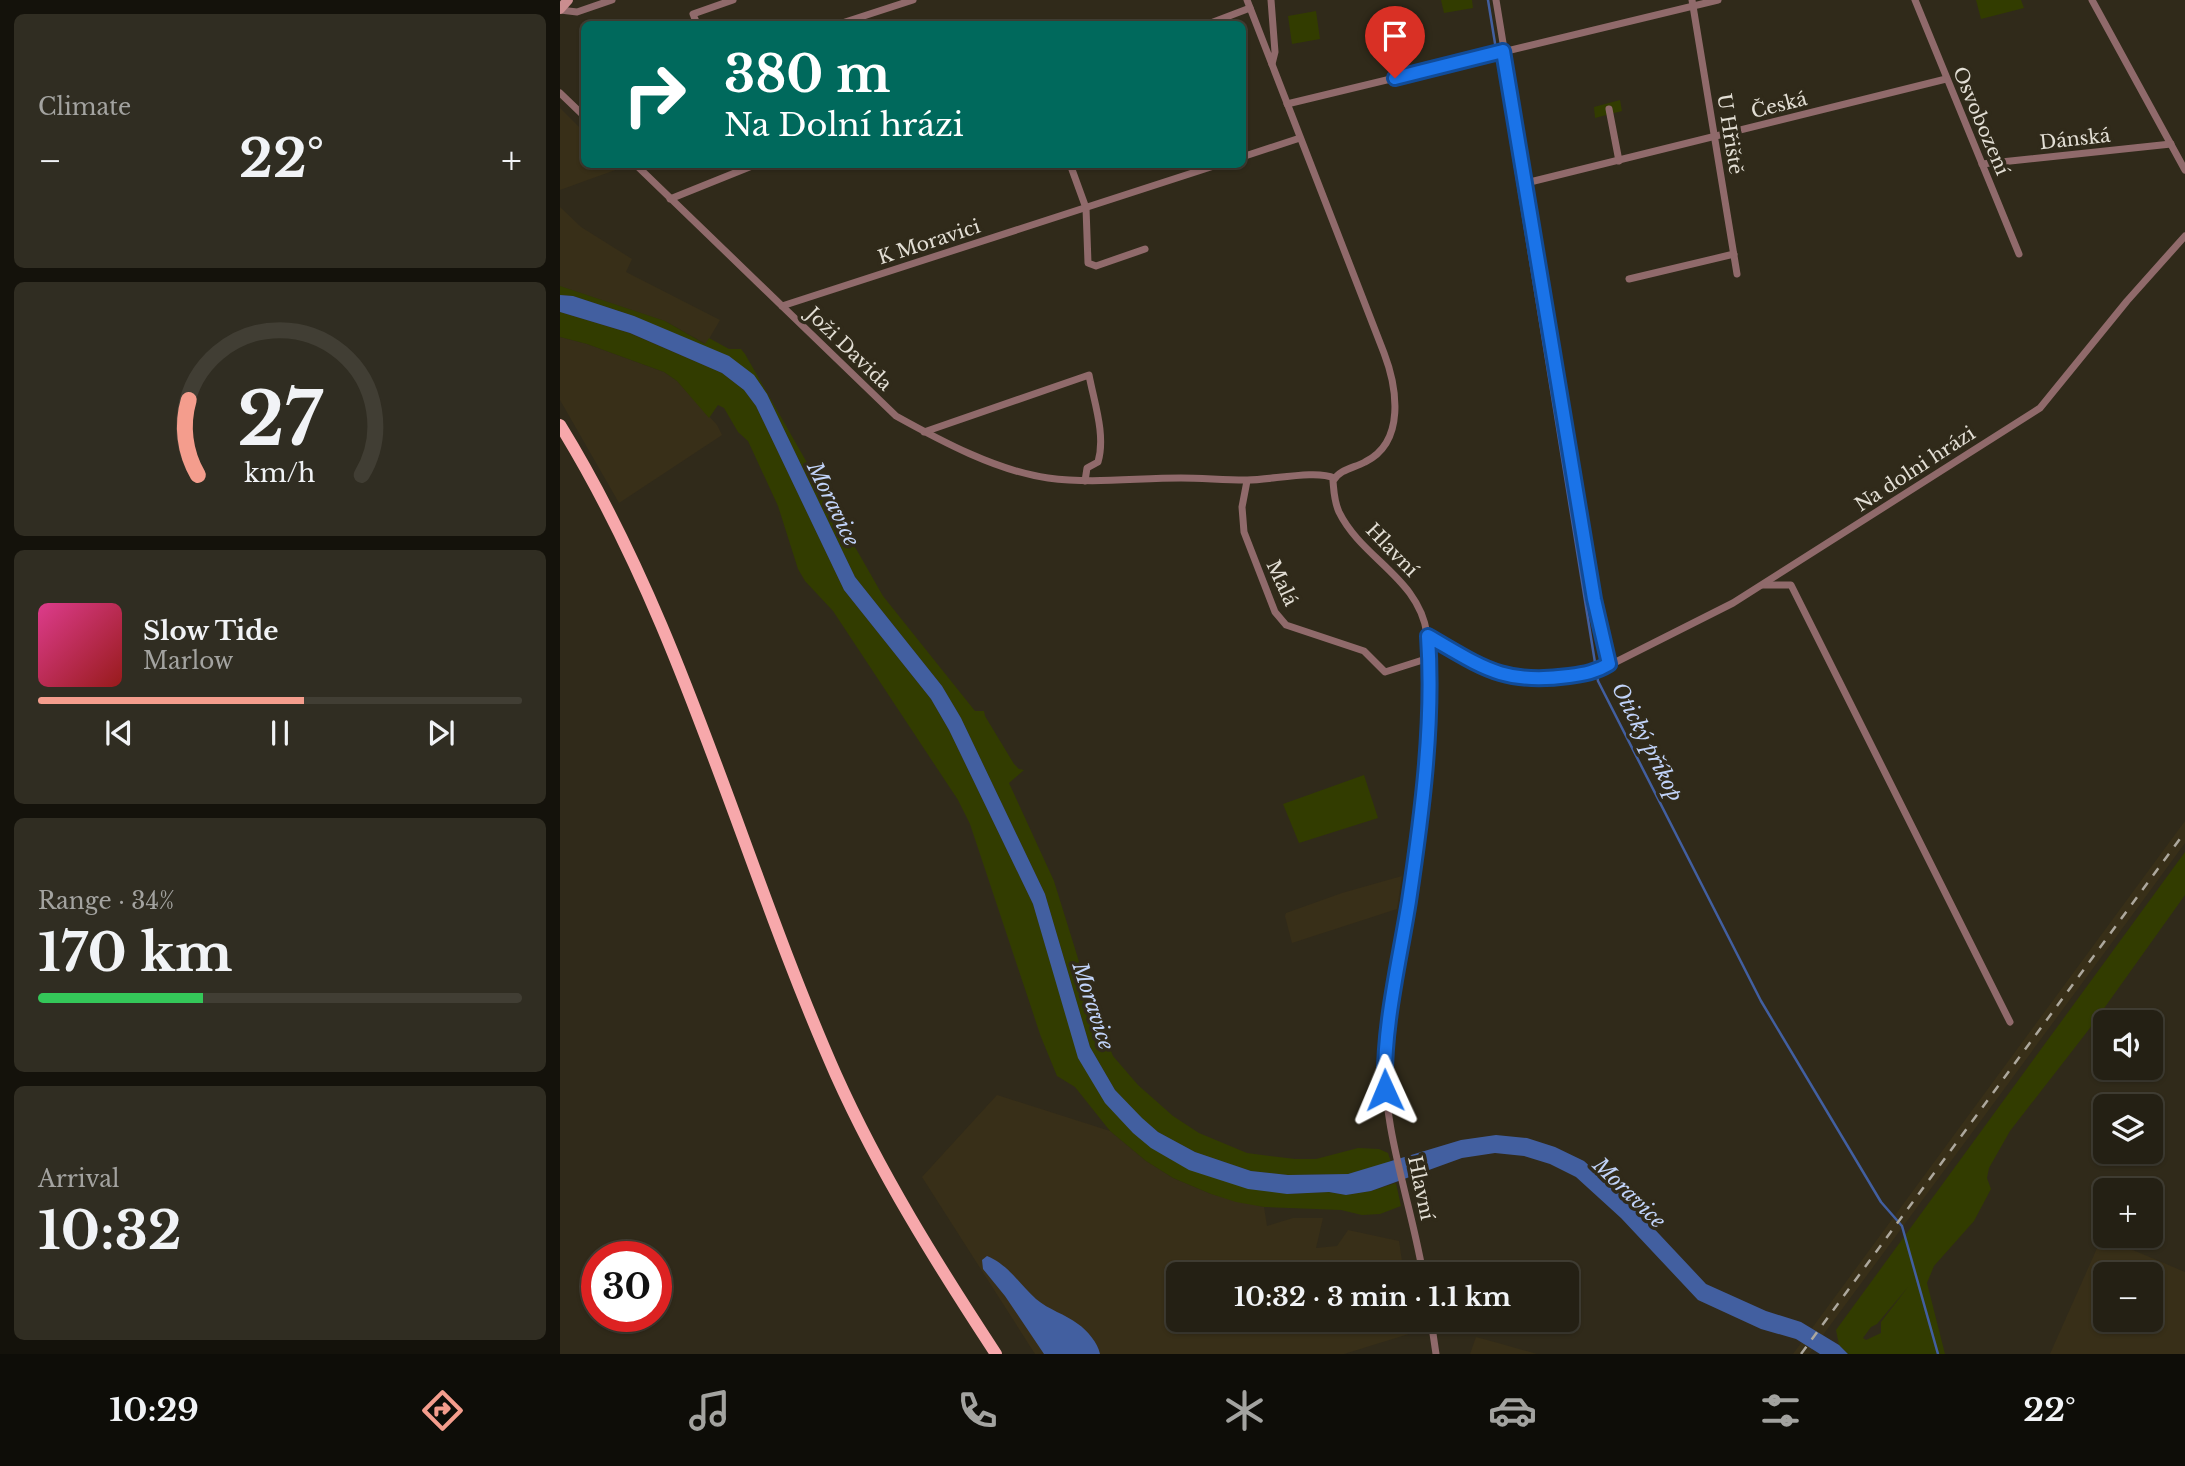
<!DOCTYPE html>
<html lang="en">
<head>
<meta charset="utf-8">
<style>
	:root { --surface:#242014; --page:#302d22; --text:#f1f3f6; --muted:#a3a3a0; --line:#413e34; --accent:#f49d8d }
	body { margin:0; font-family:"Libre Baskerville",serif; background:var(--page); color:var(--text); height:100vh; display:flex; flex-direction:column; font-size:26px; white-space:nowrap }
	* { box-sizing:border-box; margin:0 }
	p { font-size:23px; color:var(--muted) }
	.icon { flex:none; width:38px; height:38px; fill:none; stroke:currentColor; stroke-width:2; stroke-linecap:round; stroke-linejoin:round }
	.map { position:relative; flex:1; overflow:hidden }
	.drawer { display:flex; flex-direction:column; gap:14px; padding:14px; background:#14120b; width:560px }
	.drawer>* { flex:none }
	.hud { position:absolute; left:21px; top:21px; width:665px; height:147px; border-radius:10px; box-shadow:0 2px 5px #0004,0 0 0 2px var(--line); background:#00695c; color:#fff; overflow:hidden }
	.buttons { position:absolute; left:1533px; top:1010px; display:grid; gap:14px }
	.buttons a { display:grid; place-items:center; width:70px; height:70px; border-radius:10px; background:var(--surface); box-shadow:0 2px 5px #0004,0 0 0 2px var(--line); font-size:35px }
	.speed { position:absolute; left:21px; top:1241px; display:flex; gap:14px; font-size:35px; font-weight:700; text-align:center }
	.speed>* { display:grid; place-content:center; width:91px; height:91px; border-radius:50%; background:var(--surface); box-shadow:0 2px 5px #0004,0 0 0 2px var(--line); line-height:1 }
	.speed .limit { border:10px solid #d22; background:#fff; color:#111 }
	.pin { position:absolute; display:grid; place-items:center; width:60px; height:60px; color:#fff; margin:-72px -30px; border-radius:50% 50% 50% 0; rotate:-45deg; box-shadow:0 0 7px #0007 }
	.pin .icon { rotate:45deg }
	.me { position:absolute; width:77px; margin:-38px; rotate:359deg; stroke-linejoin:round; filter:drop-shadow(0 0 5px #0008) }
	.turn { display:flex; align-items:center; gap:24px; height:147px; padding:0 28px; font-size:32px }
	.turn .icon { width:91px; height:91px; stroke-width:2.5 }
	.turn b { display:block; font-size:49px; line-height:60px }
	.big { font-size:52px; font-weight:700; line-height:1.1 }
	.drawer .card { flex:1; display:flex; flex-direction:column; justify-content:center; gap:10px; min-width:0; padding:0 24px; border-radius:10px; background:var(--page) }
	.drawer .dial { align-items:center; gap:0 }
	.dial svg { height:182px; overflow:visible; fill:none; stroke:var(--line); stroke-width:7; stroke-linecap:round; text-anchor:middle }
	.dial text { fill:var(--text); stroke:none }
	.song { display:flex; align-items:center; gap:21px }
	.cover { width:84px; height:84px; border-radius:10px; background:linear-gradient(135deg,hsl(330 70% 55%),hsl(0 70% 35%)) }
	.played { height:7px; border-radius:4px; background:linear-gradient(90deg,var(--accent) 55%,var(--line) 55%) }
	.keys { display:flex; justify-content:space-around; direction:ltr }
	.heat { display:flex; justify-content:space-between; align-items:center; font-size:38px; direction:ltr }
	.charge { height:10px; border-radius:5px; background:linear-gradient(90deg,#34c759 34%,var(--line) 0) }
	.trip { position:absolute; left:606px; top:1262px; width:413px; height:70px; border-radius:10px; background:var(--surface); box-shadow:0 2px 5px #0004,0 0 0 2px var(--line); font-weight:700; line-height:70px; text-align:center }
	.tab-bar { display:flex; height:112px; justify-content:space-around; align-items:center; background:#0e0d08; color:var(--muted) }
	.tab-bar .icon { width:49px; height:49px }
	.tab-bar .active { color:var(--accent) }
	.tab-bar b { font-size:32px; color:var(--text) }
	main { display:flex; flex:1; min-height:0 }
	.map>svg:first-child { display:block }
	.built { fill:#382f18; fill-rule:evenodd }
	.green { fill:#323c00; fill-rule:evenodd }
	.water { fill:#425fa0 }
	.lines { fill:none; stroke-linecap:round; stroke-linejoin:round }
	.stream { stroke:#425fa0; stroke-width:2.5 }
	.street { stroke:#906a6b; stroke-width:7 }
	.secondary { stroke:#ca8d8f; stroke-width:10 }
	.primary { stroke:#f7a8ab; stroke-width:12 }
	.rail { stroke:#ada89d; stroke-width:2.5; stroke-dasharray:9 9; stroke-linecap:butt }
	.route-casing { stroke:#114b97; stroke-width:18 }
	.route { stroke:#1a73e8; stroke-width:12 }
	.labels { text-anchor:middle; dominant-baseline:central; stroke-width:7; stroke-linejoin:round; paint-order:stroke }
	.street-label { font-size:19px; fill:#e2ded4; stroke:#302a1a }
	.water-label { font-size:21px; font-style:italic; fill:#c1d3f9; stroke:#302a1a }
</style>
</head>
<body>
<main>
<section class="drawer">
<div class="card"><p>Climate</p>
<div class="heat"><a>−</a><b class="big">22°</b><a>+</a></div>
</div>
<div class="card dial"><svg viewBox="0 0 100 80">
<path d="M14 69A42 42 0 1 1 86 69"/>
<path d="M14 69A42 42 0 0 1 10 36" stroke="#f49d8d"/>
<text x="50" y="56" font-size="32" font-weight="700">27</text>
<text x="50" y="72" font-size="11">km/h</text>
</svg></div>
<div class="card">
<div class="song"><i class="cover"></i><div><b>Slow Tide</b><p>Marlow</p></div></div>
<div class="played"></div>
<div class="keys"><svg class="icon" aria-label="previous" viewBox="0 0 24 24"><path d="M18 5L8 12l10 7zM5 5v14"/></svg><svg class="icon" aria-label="pause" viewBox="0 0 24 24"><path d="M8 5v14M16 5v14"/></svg><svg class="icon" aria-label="next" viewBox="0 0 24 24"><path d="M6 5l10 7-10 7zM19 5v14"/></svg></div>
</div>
<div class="card"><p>Range · 34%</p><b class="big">170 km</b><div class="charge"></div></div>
<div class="card"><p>Arrival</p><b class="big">10:32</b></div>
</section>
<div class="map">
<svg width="1625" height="1354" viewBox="0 0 1625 1354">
	<rect width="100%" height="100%" fill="#302a1a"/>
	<g class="built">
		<path d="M 0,108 L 24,132 L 24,164 L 69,165 L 0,190 Z"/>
		<path d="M 0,207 L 21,227 L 72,259 L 66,272 L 160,320 L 146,344 L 105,321 L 0,286 Z"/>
		<path d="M 0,337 L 27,344 L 104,372 L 117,381 L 157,425 L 162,435 L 59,503 L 0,400 Z"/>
		<path d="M 1625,821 L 1625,843 L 1570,918 L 1249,1354 L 1233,1354 Z"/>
		<path d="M 842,876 L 837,909 L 732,943 L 725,916 L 726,913 L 782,893 Z"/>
		<path d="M 437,1095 L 550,1131 L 586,1161 L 613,1178 L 651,1194 L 704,1207 L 707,1226 L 733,1218 L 763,1218 L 756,1248 L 777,1246 L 788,1230 L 839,1241 L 844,1274 L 618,1274 L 618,1320 L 850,1320 L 852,1333 L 784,1354 L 475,1354 L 362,1177 Z"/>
		<path d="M 1542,1237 L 1625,1272 L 1625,1354 L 1490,1354 ZM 1545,1274 L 1591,1274 L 1591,1320 L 1545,1320 Z"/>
		<path d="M 916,1337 L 938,1343 L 977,1354 L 910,1354 Z"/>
	</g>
	<g class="green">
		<path d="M 881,0 L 912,0 L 913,8 L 884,13 Z"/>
		<path d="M 1416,0 L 1461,0 L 1464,8 L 1421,19 Z"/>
		<path d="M 756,11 L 760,39 L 732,44 L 728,16 Z"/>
		<path d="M 1060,100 L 1062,111 L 1035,118 L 1034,107 Z"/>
		<path d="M 0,286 L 105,321 L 145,344 L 149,338 L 169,349 L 181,349 L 185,354 L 323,596 L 415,711 L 424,711 L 425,716 L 454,764 L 459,769 L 464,770 L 449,783 L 494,881 L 534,1010 L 553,1056 L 578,1085 L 613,1116 L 639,1133 L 687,1153 L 735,1159 L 756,1159 L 798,1148 L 819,1149 L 828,1153 L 831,1162 L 788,1174 L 728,1175 L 691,1171 L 635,1152 L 598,1132 L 581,1118 L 555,1090 L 530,1047 L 485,894 L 401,718 L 382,686 L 295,577 L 207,394 L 194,375 L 74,316 L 13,296 L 0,295 Z"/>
		<path d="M 0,312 L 69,333 L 162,373 L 184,390 L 196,406 L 284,590 L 371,699 L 389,730 L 473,904 L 519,1058 L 573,1133 L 727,1194 L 769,1192 L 786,1195 L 811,1191 L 836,1183 L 841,1206 L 820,1214 L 802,1215 L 781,1210 L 704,1207 L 676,1202 L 651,1194 L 613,1178 L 586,1161 L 550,1131 L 515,1087 L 497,1076 L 481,1037 L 410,824 L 398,800 L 273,611 L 245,581 L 238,569 L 218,506 L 188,441 L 178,432 L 164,408 L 158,405 L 149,418 L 117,381 L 104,372 L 27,344 L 0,337 Z"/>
		<path d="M 804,775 L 818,818 L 739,843 L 723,804 Z"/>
		<path d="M 1625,852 L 1625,895 L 1530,1028 L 1450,1131 L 1429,1168 L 1427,1178 L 1431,1189 L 1414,1221 L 1374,1266 L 1367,1283 L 1385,1354 L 1288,1354 L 1279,1345 L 1276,1330 ZM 1348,1287 L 1321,1322 L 1321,1333 L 1306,1340 L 1303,1338 L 1311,1327 L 1317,1324 Z"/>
	</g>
	<g class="water">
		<path d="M 0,295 L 13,296 L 74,316 L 169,356 L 194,375 L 207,394 L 295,577 L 382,686 L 401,718 L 485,894 L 530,1047 L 555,1090 L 582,1118 L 598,1132 L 635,1152 L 691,1171 L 728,1175 L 788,1174 L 901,1140 L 936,1135 L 967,1138 L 995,1147 L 1024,1161 L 1070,1203 L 1146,1284 L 1206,1311 L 1241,1322 L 1279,1345 L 1288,1354 L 1260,1354 L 1236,1339 L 1201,1329 L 1138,1300 L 1061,1218 L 1016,1177 L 990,1164 L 964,1156 L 935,1153 L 902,1158 L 811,1191 L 786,1195 L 769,1192 L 727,1194 L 688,1189 L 629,1170 L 591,1148 L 573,1133 L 545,1103 L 518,1058 L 473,904 L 389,730 L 371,699 L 284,590 L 196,406 L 184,390 L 162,373 L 70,333 L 0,312 Z"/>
		<path d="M 427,1256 C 449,1265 459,1284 476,1299 C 489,1310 505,1314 518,1324 C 527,1330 538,1343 540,1354 L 484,1354 L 445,1296 L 423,1269 L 422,1260 Z"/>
	</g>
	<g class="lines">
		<path class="stream" d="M 928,0 L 1038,681 L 1201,1001 L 1321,1202 L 1342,1226 L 1378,1354"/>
		<g class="street">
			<path d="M 687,0 L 824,353 C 837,387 846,442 805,462 C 794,468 780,469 773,481 C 774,492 774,501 779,512 C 802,559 859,578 867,634 C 875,686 867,741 861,793 C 855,845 849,898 841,950 C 835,985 827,1020 825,1055 C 822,1129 851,1202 863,1274"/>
			<path d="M 711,0 L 715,52 L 712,64"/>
			<path d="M 936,0 L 1034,599 L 1050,664"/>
			<path d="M 1132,0 L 1177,274"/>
			<path d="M 1355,0 L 1459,254"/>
			<path d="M 1532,0 L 1625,170"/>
			<path d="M 0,10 L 17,12 L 52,0"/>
			<path d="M 137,24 L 133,14 L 173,0"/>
			<path d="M 279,24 L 353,0"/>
			<path d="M 648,24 L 690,8"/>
			<path d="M 0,93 L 24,116"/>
			<path d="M 727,104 L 1158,0"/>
			<path d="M 1049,109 L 1059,161"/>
			<path d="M 682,157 L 740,138"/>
			<path d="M 75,164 L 336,416 C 381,441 437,471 488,478 C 533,484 576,478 621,478 C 642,478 663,480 685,480 C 707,481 756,469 774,478"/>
			<path d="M 510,164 L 526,208 L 528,263 L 536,266 L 585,249"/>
			<path d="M 1422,164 L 1611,144"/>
			<path d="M 966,183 L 1386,79"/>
			<path d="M 110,199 L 197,164"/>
			<path d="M 1069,279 L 1174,254"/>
			<path d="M 222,306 L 660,164"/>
			<path d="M 364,432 L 529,375 C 534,402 546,435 538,462 L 527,468 L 525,481"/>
			<path d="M 687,481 L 682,507 L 684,532 L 715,612 L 726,625 L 804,651 L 825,672 L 869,658"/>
			<path d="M 1203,585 L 1231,585 L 1450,1022"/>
			<path d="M 868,636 C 918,665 944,685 1005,676 C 1018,674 1030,673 1042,669 L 1173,603 L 1480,408 L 1567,301 L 1625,236"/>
			<path d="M 871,1320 L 876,1354"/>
		</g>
		<path class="secondary" d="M 0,9 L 8,0"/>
		<path class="primary" d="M 0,425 C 124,626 181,860 276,1075 C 320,1173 377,1264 436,1354"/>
		<path class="rail" d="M 1241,1354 L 1625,832"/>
	</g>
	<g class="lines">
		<g class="route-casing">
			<path id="route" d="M 825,1090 C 823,1026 839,964 849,901 C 862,814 874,723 868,636 C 922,667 943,685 1009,676 C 1024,674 1036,672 1049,664 L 1034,599 L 943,51 L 835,78"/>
		</g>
		<use href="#route" class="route"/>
	</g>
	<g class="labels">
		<g class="street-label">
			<text transform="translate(1219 105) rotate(-14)">Česká</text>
			<text transform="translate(1421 121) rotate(67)">Osvobození</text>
			<text transform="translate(1170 134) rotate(81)">U Hřiště</text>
			<text transform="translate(1515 139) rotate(-6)">Dánská</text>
			<text transform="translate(369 242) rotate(-18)">K Moravici</text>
			<text transform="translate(289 349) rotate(44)">Joži Davida</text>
			<text transform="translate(1355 469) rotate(-33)">Na dolni hrázi</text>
			<text transform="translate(832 550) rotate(46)">Hlavní</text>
			<text transform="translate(722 583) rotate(65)">Malá</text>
			<text transform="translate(861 1188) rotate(78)">Hlavní</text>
		</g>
		<g class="water-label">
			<text transform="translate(273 504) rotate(64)">Moravice</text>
			<text transform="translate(1087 742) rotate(63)">Otický příkop</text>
			<text transform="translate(533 1006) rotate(72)">Moravice</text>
			<text transform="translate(1069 1193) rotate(44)">Moravice</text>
		</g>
	</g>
</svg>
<div class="buttons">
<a><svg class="icon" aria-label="sound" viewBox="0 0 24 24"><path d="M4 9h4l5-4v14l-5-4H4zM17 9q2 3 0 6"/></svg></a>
<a><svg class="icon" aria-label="layers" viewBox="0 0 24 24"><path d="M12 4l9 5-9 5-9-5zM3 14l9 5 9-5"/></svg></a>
<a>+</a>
<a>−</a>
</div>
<div class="speed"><div class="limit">30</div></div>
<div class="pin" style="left:835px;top:78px;background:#d93025"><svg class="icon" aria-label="arrive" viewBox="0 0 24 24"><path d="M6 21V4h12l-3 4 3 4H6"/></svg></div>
<svg class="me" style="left:825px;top:1090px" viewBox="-20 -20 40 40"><path d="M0-17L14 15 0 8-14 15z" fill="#1a73e8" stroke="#fff" stroke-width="4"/></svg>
<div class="trip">10:32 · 3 min · 1.1 km</div>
<div class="hud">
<div class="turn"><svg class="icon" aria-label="right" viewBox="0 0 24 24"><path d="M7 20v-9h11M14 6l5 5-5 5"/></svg><div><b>380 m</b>Na Dolní hrázi</div></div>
</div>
</div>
</main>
<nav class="tab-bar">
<b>10:29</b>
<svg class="icon active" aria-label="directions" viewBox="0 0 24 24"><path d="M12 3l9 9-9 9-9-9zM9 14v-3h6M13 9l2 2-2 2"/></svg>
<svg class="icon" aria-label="music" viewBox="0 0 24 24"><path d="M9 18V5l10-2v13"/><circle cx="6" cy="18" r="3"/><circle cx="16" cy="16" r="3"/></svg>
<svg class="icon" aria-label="phone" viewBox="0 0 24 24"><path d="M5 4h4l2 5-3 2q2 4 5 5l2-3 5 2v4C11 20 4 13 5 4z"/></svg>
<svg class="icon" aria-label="climate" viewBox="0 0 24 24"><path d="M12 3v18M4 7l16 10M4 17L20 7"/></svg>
<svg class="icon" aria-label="car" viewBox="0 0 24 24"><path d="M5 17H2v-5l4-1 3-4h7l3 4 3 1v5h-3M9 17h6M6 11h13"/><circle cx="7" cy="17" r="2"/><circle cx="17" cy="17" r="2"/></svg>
<svg class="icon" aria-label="filters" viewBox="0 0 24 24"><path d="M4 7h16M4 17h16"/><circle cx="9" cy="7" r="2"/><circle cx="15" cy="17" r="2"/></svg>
<b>22°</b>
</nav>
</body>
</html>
